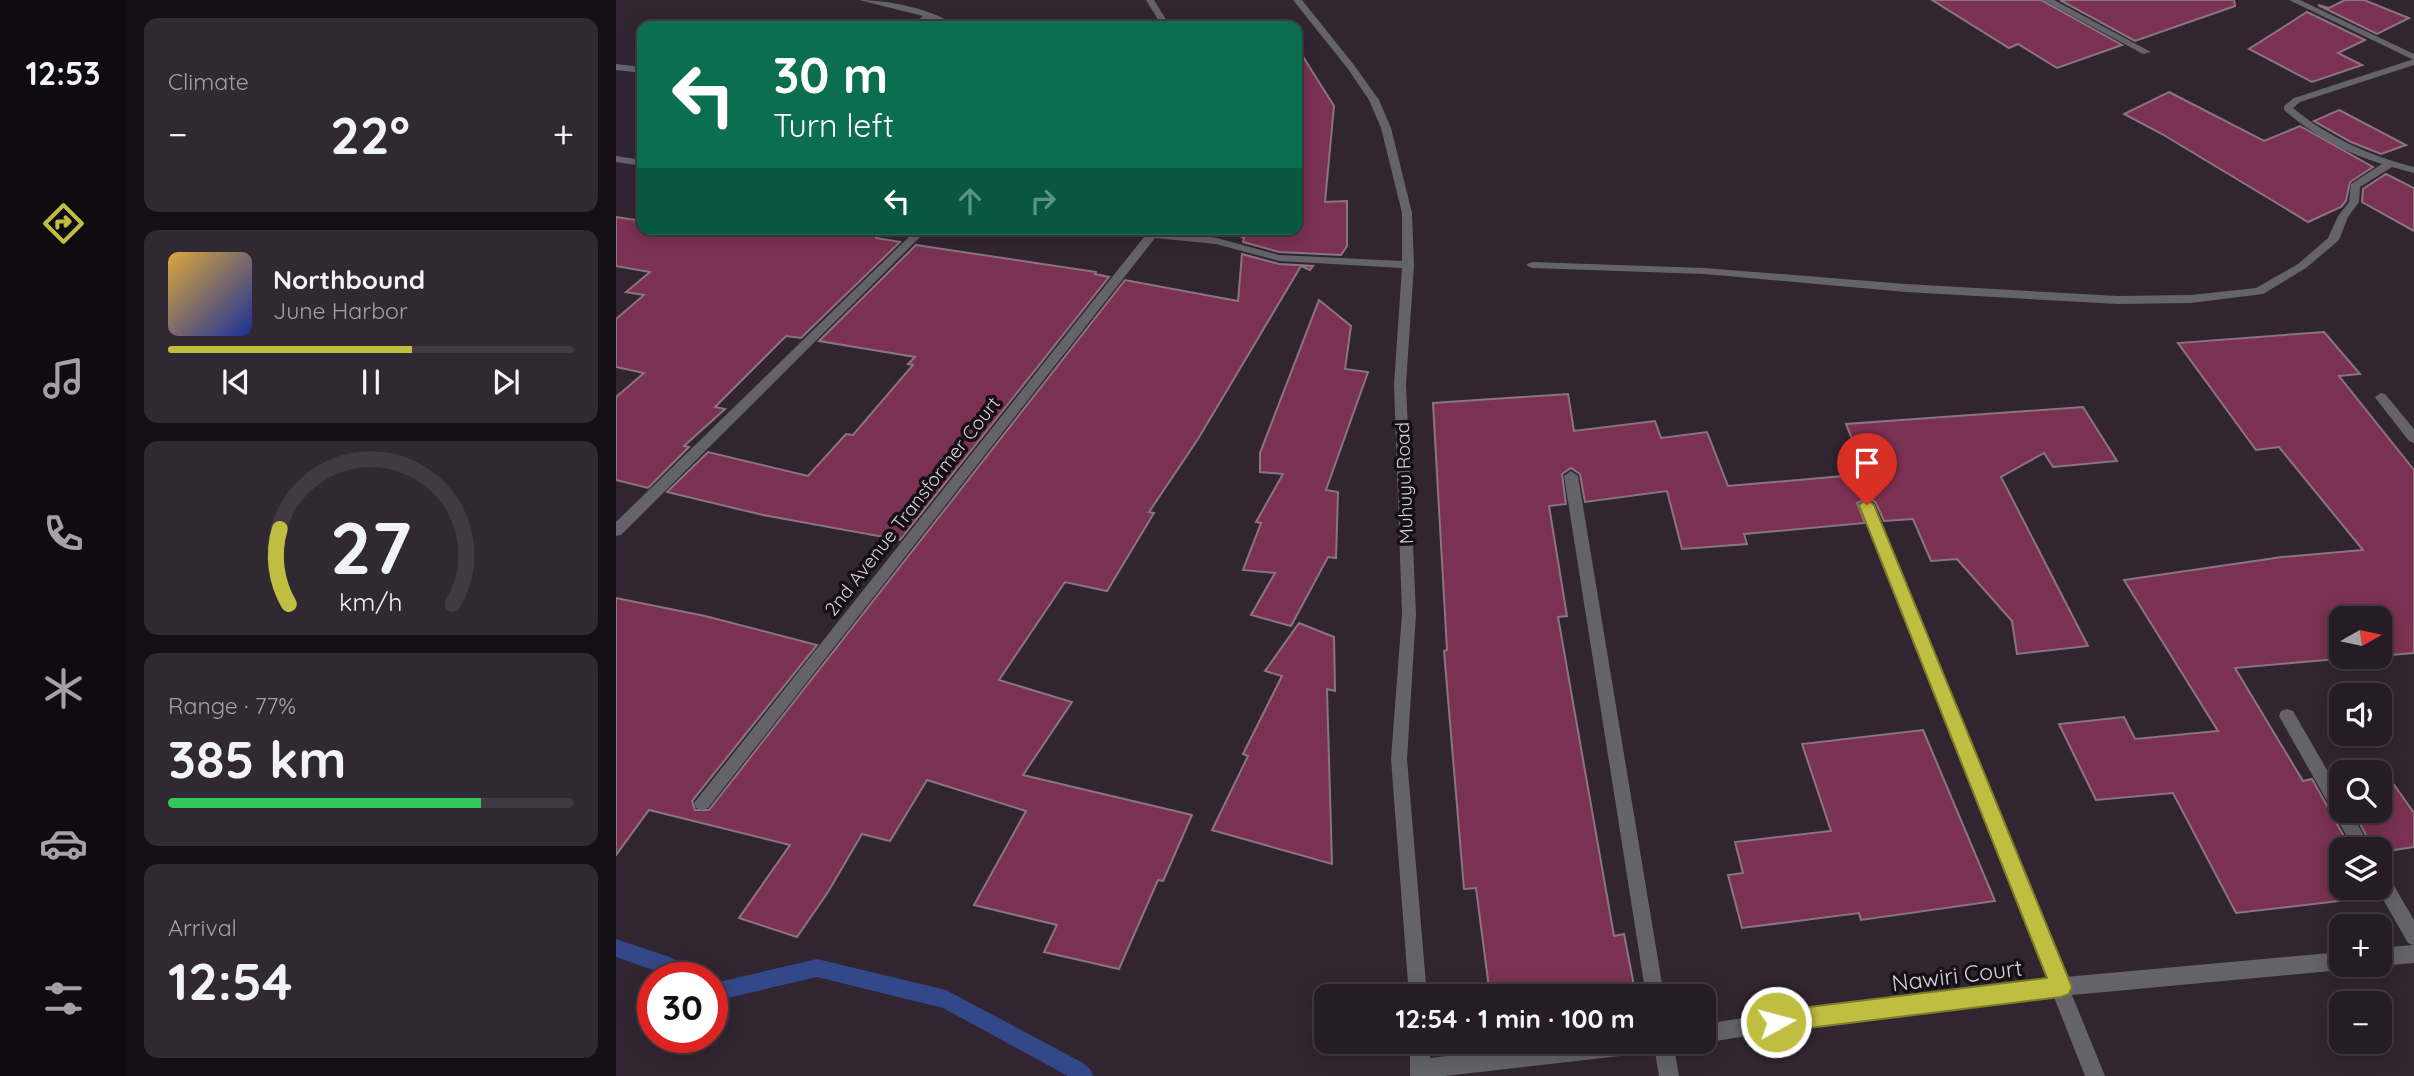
<!DOCTYPE html>
<html lang="en">
<head>
<meta charset="utf-8">
<style>
	:root { --surface:#251c25; --page:#312932; --text:#f1f3f6; --muted:#a3a1a7; --line:#423a42; --accent:#bfbe41 }
	body { margin:0; font-family:Quicksand,sans-serif; background:var(--page); color:var(--text); height:100vh; display:flex; flex-direction:column; font-size:26px; white-space:nowrap }
	* { box-sizing:border-box; margin:0 }
	p { font-size:23px; color:var(--muted) }
	.icon { flex:none; width:38px; height:38px; fill:none; stroke:currentColor; stroke-width:2; stroke-linecap:round; stroke-linejoin:round }
	.map { position:relative; flex:1; overflow:hidden }
	.details { display:flex; flex-direction:column; gap:18px; padding:18px; background:#140f14; width:490px }
	.details>* { flex:none }
	.hud { position:absolute; left:21px; top:21px; width:665px; height:214px; border-radius:14px; box-shadow:0 4px 18px #0003,0 0 0 2px var(--line); background:#0b6e4f; color:#fff; overflow:hidden }
	.needle { width:46px; rotate:81deg }
	.buttons { position:absolute; left:1713px; top:606px; display:grid; gap:14px }
	.buttons a { display:grid; place-items:center; width:63px; height:63px; border-radius:14px; background:var(--surface); box-shadow:0 4px 18px #0003,0 0 0 2px var(--line); font-size:35px }
	.speed { position:absolute; left:21px; top:962px; display:flex; gap:14px; font-size:35px; font-weight:700; text-align:center }
	.speed>* { display:grid; place-content:center; width:91px; height:91px; border-radius:50%; background:var(--surface); box-shadow:0 4px 18px #0003,0 0 0 2px var(--line); line-height:1 }
	.speed .limit { border:10px solid #d22; background:#fff; color:#111 }
	.pin { position:absolute; display:grid; place-items:center; width:60px; height:60px; color:#fff; margin:-72px -30px; border-radius:50% 50% 50% 0; rotate:-45deg; box-shadow:0 0 7px #0007 }
	.pin .icon { rotate:45deg }
	.me { position:absolute; width:77px; margin:-38px; rotate:83deg; stroke-linejoin:round; filter:drop-shadow(0 0 5px #0008) }
	.turn { display:flex; align-items:center; gap:24px; height:147px; padding:0 21px; font-size:32px }
	.turn .icon { width:91px; height:91px; stroke-width:2.5 }
	.turn b { display:block; font-size:49px; line-height:60px }
	.lanes { display:flex; align-items:center; height:66px; padding:0 21px; background:#0003; justify-content:center; gap:35px; direction:ltr }
	.lanes .off { opacity:.35 }
	.big { font-size:52px; font-weight:700; line-height:1.1 }
	.details .tile { flex:1; display:flex; flex-direction:column; justify-content:center; gap:10px; min-width:0; padding:0 24px; border-radius:14px; background:var(--page) }
	.details .dial { align-items:center; gap:0 }
	.dial svg { height:182px; overflow:visible; fill:none; stroke:var(--line); stroke-width:7; stroke-linecap:round; text-anchor:middle }
	.dial text { fill:var(--text); stroke:none }
	.song { display:flex; align-items:center; gap:21px }
	.cover { width:84px; height:84px; border-radius:10px; background:linear-gradient(135deg,hsl(40 70% 55%),hsl(230 70% 35%)) }
	.played { height:7px; border-radius:4px; background:linear-gradient(90deg,var(--accent) 60%,var(--line) 60%) }
	.keys { display:flex; justify-content:space-around; direction:ltr }
	.heat { display:flex; justify-content:space-between; align-items:center; font-size:38px; direction:ltr }
	.charge { height:10px; border-radius:5px; background:linear-gradient(90deg,#34c759 77%,var(--line) 0) }
	.trip { position:absolute; left:698px; top:984px; width:402px; height:70px; border-radius:14px; background:var(--surface); box-shadow:0 4px 18px #0003,0 0 0 2px var(--line); font-weight:700; line-height:70px; text-align:center }
	main { display:flex; flex:1; min-height:0 }
	.tabs { display:flex; flex-direction:column; width:126px; justify-content:space-around; align-items:center; background:#0f0b0f; color:var(--muted) }
	.tabs .icon { width:49px; height:49px }
	.tabs .on { color:var(--accent) }
	.tabs b { font-size:32px; color:var(--text) }
	.map>svg:first-child { display:block }
	.lines { fill:none; stroke-linecap:round; stroke-linejoin:round }
	.stream { fill:#334888; fill-rule:evenodd }
	.building { fill:#7b3153; stroke:#8b757d; stroke-width:2 }
	.lane { fill:#64636b; fill-rule:evenodd }
	.street { fill:#64636b; fill-rule:evenodd }
	.route { fill:#bfbe41; stroke:#7c7c2a; stroke-width:2 }
	.labels { text-anchor:middle; dominant-baseline:central; stroke-width:7; stroke-linejoin:round; paint-order:stroke }
	.street-label { font-size:19px; fill:#d9d1d9; stroke:#151016 }
	.near-street-label { font-size:23px; fill:#d9d1d9; stroke:#151016 }
</style>
</head>
<body>
<main>
<nav class="tabs">
<b>12:53</b>
<svg class="icon on" aria-label="directions" viewBox="0 0 24 24"><path d="M12 3l9 9-9 9-9-9zM9 14v-3h6M13 9l2 2-2 2"/></svg>
<svg class="icon" aria-label="music" viewBox="0 0 24 24"><path d="M9 18V5l10-2v13"/><circle cx="6" cy="18" r="3"/><circle cx="16" cy="16" r="3"/></svg>
<svg class="icon" aria-label="phone" viewBox="0 0 24 24"><path d="M5 4h4l2 5-3 2q2 4 5 5l2-3 5 2v4C11 20 4 13 5 4z"/></svg>
<svg class="icon" aria-label="climate" viewBox="0 0 24 24"><path d="M12 3v18M4 7l16 10M4 17L20 7"/></svg>
<svg class="icon" aria-label="car" viewBox="0 0 24 24"><path d="M5 17H2v-5l4-1 3-4h7l3 4 3 1v5h-3M9 17h6M6 11h13"/><circle cx="7" cy="17" r="2"/><circle cx="17" cy="17" r="2"/></svg>
<svg class="icon" aria-label="filters" viewBox="0 0 24 24"><path d="M4 7h16M4 17h16"/><circle cx="9" cy="7" r="2"/><circle cx="15" cy="17" r="2"/></svg>
</nav>
<section class="details">
<div class="tile"><p>Climate</p>
<div class="heat"><a>−</a><b class="big">22°</b><a>+</a></div>
</div>
<div class="tile">
<div class="song"><i class="cover"></i><div><b>Northbound</b><p>June Harbor</p></div></div>
<div class="played"></div>
<div class="keys"><svg class="icon" aria-label="previous" viewBox="0 0 24 24"><path d="M18 5L8 12l10 7zM5 5v14"/></svg><svg class="icon" aria-label="pause" viewBox="0 0 24 24"><path d="M8 5v14M16 5v14"/></svg><svg class="icon" aria-label="next" viewBox="0 0 24 24"><path d="M6 5l10 7-10 7zM19 5v14"/></svg></div>
</div>
<div class="tile dial"><svg viewBox="0 0 100 80">
<path d="M14 69A42 42 0 1 1 86 69"/>
<path d="M14 69A42 42 0 0 1 10 36" stroke="#bfbe41"/>
<text x="50" y="56" font-size="32" font-weight="700">27</text>
<text x="50" y="72" font-size="11">km/h</text>
</svg></div>
<div class="tile"><p>Range · 77%</p><b class="big">385 km</b><div class="charge"></div></div>
<div class="tile"><p>Arrival</p><b class="big">12:54</b></div>
</section>
<div class="map">
<svg width="1798" height="1076" viewBox="0 0 1798 1076">
	<rect width="100%" height="100%" fill="#312531"/>
	<g class="lines">
		<path class="stream" d="M 0,939 L 51,956 L 88,972 L 90,978 L 96,976 L 107,981 L 201,959 L 330,990 L 467,1063 L 474,1069 L 477,1076 L 452,1076 L 327,1008 L 201,977 L 107,999 L 96,995 L 96,978 L 60,978 L 0,957 Z"/>
	</g>
	<g class="building">
		<path d="M 1316,0 L 1425,0 L 1506,45 L 1441,68 L 1402,44 L 1393,48 Z"/>
		<path d="M 1444,0 L 1618,0 L 1619,6 L 1519,41 Z"/>
		<path d="M 1729,0 L 1748,0 L 1793,18 L 1761,34 L 1702,5 L 1713,8 Z"/>
		<path d="M 1691,12 L 1749,40 L 1722,53 L 1746,65 L 1696,82 L 1633,49 Z"/>
		<path d="M 681,47 L 718,106 L 709,202 L 731,201 L 731,246 L 725,255 L 663,252 L 627,242 L 628,238 L 610,229 L 681,229 Z"/>
		<path d="M 1553,92 L 1648,141 L 1684,126 L 1757,167 L 1734,182 L 1730,201 L 1725,207 L 1692,222 L 1546,134 L 1508,114 Z"/>
		<path d="M 1723,110 L 1790,145 L 1765,154 L 1735,142 L 1698,121 Z"/>
		<path d="M 1770,174 L 1798,188 L 1798,231 L 1746,202 L 1747,189 Z"/>
		<path d="M 0,217 L 26,221 L 26,229 L 262,229 L 260,238 L 284,242 L 185,338 L 170,336 L 99,407 L 109,409 L 68,446 L 73,447 L 32,488 L 0,480 L 0,397 L 28,373 L 0,367 L 0,319 L 28,295 L 10,292 L 34,272 L 0,266 Z"/>
		<path d="M 300,245 L 480,272 L 479,274 L 493,277 L 284,540 L 147,515 L 51,492 L 92,452 L 192,476 L 230,434 L 237,435 L 297,365 L 292,364 L 299,357 L 203,341 Z"/>
		<path d="M 626,254 L 663,264 L 697,266 L 694,270 L 685,266 L 582,439 L 533,512 L 538,513 L 491,591 L 449,582 L 383,680 L 456,702 L 407,775 L 576,815 L 547,881 L 542,880 L 503,969 L 428,952 L 441,925 L 358,905 L 410,811 L 311,780 L 274,841 L 246,834 L 212,892 L 181,937 L 123,918 L 174,845 L 33,810 L 0,855 L 0,598 L 89,616 L 201,645 L 76,801 L 79,810 L 93,810 L 509,280 L 622,301 Z"/>
		<path d="M 703,300 L 735,326 L 729,369 L 752,372 L 710,490 L 722,492 L 720,558 L 712,557 L 675,626 L 635,615 L 659,573 L 627,570 L 645,523 L 640,522 L 667,474 L 644,472 L 644,453 Z"/>
		<path d="M 1708,332 L 1744,374 L 1723,376 L 1798,470 L 1798,653 L 1764,656 L 1764,618 L 1726,618 L 1726,656 L 1756,656 L 1619,668 L 1687,781 L 1696,779 L 1735,849 L 1726,849 L 1726,887 L 1751,887 L 1757,897 L 1620,913 L 1557,793 L 1480,800 L 1443,724 L 1508,717 L 1519,739 L 1602,731 L 1508,580 L 1666,557 L 1747,550 L 1663,447 L 1640,450 L 1562,343 Z"/>
		<path d="M 952,394 L 958,431 L 1039,421 L 1045,438 L 1091,432 L 1112,486 L 1250,474 L 1230,424 L 1467,407 L 1501,461 L 1437,467 L 1428,453 L 1385,477 L 1472,646 L 1401,654 L 1396,621 L 1341,559 L 1315,561 L 1297,519 L 1268,521 L 1260,503 L 1253,497 L 1241,503 L 1249,523 L 1128,534 L 1131,544 L 1066,549 L 1051,491 L 969,502 L 964,474 L 955,468 L 946,474 L 950,504 L 933,506 L 951,616 L 942,617 L 998,936 L 1008,934 L 1020,996 L 874,996 L 860,888 L 848,889 L 828,651 L 831,650 L 817,403 Z"/>
		<path d="M 683,623 L 718,637 L 719,691 L 711,689 L 716,864 L 596,830 L 632,756 L 627,754 L 666,676 L 649,671 Z"/>
		<path d="M 1307,730 L 1379,901 L 1245,920 L 1243,913 L 1126,928 L 1112,875 L 1127,873 L 1119,842 L 1215,831 L 1186,744 Z"/>
		<path d="M 1767,769 L 1798,813 L 1798,847 L 1764,852 L 1764,849 L 1757,849 L 1737,810 L 1764,810 L 1764,772 L 1747,772 Z"/>
	</g>
	<g class="lines">
		<g class="lane">
			<path d="M 1798,59 L 1798,65 L 1684,102 L 1677,108 C 1712,137 1754,156 1798,167 L 1798,173 L 1776,167 L 1744,187 L 1743,202 L 1732,217 L 1723,240 L 1690,268 L 1647,294 L 1575,303 L 1502,304 L 1290,292 L 1088,274 L 916,268 L 910,265 L 916,262 L 1088,268 L 1290,284 L 1502,296 L 1575,295 L 1640,288 L 1682,264 L 1712,238 L 1722,216 L 1733,202 L 1735,184 L 1766,164 C 1730,153 1697,135 1668,110 L 1668,106 L 1678,98 Z"/>
			<path d="M 955,471 L 962,476 L 1048,996 L 1030,996 L 948,476 Z"/>
		</g>
		<g class="street">
			<path d="M 243,0 C 271,0 318,9 340,26 L 330,26 L 315,19 L 304,26 L 295,26 L 307,16 Z"/>
			<path d="M 530,0 L 538,0 L 554,26 L 546,26 Z"/>
			<path d="M 677,0 L 686,0 L 738,65 L 763,100 L 775,128 L 796,213 L 798,265 L 790,384 L 800,614 L 791,759 L 811,996 L 793,996 L 775,759 L 786,614 L 778,384 L 786,268 L 663,261 L 600,244 L 539,238 L 92,808 L 86,810 L 80,808 L 78,803 L 528,237 L 487,232 L 482,229 L 537,230 L 601,238 L 663,255 L 786,261 L 786,213 L 765,128 L 753,100 L 732,69 Z"/>
			<path d="M 1427,0 L 1438,0 L 1535,52 L 1527,54 Z"/>
			<path d="M 1673,0 L 1684,0 L 1798,54 L 1798,60 Z"/>
			<path d="M 0,64 L 26,67 L 26,73 L 0,70 Z"/>
			<path d="M 0,156 L 26,160 L 26,166 L 0,162 Z"/>
			<path d="M 301,229 L 312,229 L 5,535 L 0,536 L 0,522 Z"/>
			<path d="M 1765,393 L 1769,394 L 1798,429 L 1798,443 L 1793,441 L 1761,400 L 1759,397 Z"/>
			<path d="M 1251,499 L 1258,504 L 1449,977 L 1726,952 L 1726,964 L 1734,964 L 1732,967 L 1726,970 L 1456,995 L 1489,1076 L 1469,1076 L 1438,997 L 1160,1031 L 1088,1043 L 1083,1041 L 1088,1041 L 1088,1024 L 1160,1013 L 1431,979 L 1244,504 Z"/>
			<path d="M 1671,709 L 1677,711 L 1726,796 L 1726,810 L 1734,810 L 1755,849 L 1738,849 L 1663,716 L 1665,711 Z"/>
			<path d="M 1764,870 L 1770,872 L 1798,920 L 1798,963 L 1764,966 L 1760,964 L 1764,964 L 1764,948 L 1797,945 L 1792,943 L 1760,887 L 1764,887 Z"/>
			<path d="M 794,1041 L 814,1041 L 814,1058 L 963,1041 L 1057,1041 L 1063,1076 L 1043,1076 L 1039,1052 L 829,1076 L 794,1076 Z"/>
		</g>
	</g>
	<path class="route" d="M 1251,499 L 1258,505 L 1456,987 L 1453,994 L 1445,997 L 1160,1032 L 1153,1029 L 1150,1022 L 1153,1014 L 1160,1011 L 1431,978 L 1243,505 Z"/>
	<g class="labels">
		<g class="street-label">
			<text transform="translate(788 483) rotate(-92)">Muhuyu Road</text>
			<text transform="translate(296 506) rotate(-52)">2nd Avenue Transformer Court</text>
		</g>
		<g class="near-street-label">
			<text transform="translate(1341 975) rotate(-7)">Nawiri Court</text>
		</g>
	</g>
</svg>
<div class="buttons">
<a><svg class="needle" viewBox="-14 -14 28 28"><path d="M0-13l5 13h-10z" fill="#e53935"/><path d="M0 13l5-13h-10z" fill="#a3a1a7"/></svg></a>
<a><svg class="icon" aria-label="sound" viewBox="0 0 24 24"><path d="M4 9h4l5-4v14l-5-4H4zM17 9q2 3 0 6"/></svg></a>
<a><svg class="icon" aria-label="search" viewBox="0 0 24 24"><circle cx="10" cy="10" r="6"/><path d="M15 15l6 6"/></svg></a>
<a><svg class="icon" aria-label="layers" viewBox="0 0 24 24"><path d="M12 4l9 5-9 5-9-5zM3 14l9 5 9-5"/></svg></a>
<a>+</a>
<a>−</a>
</div>
<div class="speed"><div class="limit">30</div></div>
<div class="pin" style="left:1251px;top:505px;background:#d93025"><svg class="icon" aria-label="arrive" viewBox="0 0 24 24"><path d="M6 21V4h12l-3 4 3 4H6"/></svg></div>
<svg class="me" style="left:1160px;top:1022px" viewBox="-20 -20 40 40"><circle r="17" fill="#bfbe41" stroke="#fff" stroke-width="3"/><path d="M0-11L8 9 0 5-8 9z" fill="#fff"/></svg>
<div class="trip">12:54 · 1 min · 100 m</div>
<div class="hud">
<div class="turn"><svg class="icon" aria-label="left" viewBox="0 0 24 24"><path d="M17 20v-9H6M10 6l-5 5 5 5"/></svg><div><b>30 m</b>Turn left</div></div>
<div class="lanes"><svg class="icon" aria-label="left" viewBox="0 0 24 24"><path d="M17 20v-9H6M10 6l-5 5 5 5"/></svg><svg class="icon off" aria-label="ahead" viewBox="0 0 24 24"><path d="M12 20V5M6 11l6-6 6 6"/></svg><svg class="icon off" aria-label="right" viewBox="0 0 24 24"><path d="M7 20v-9h11M14 6l5 5-5 5"/></svg></div>
</div>
</div>
</main>
</body>
</html>
